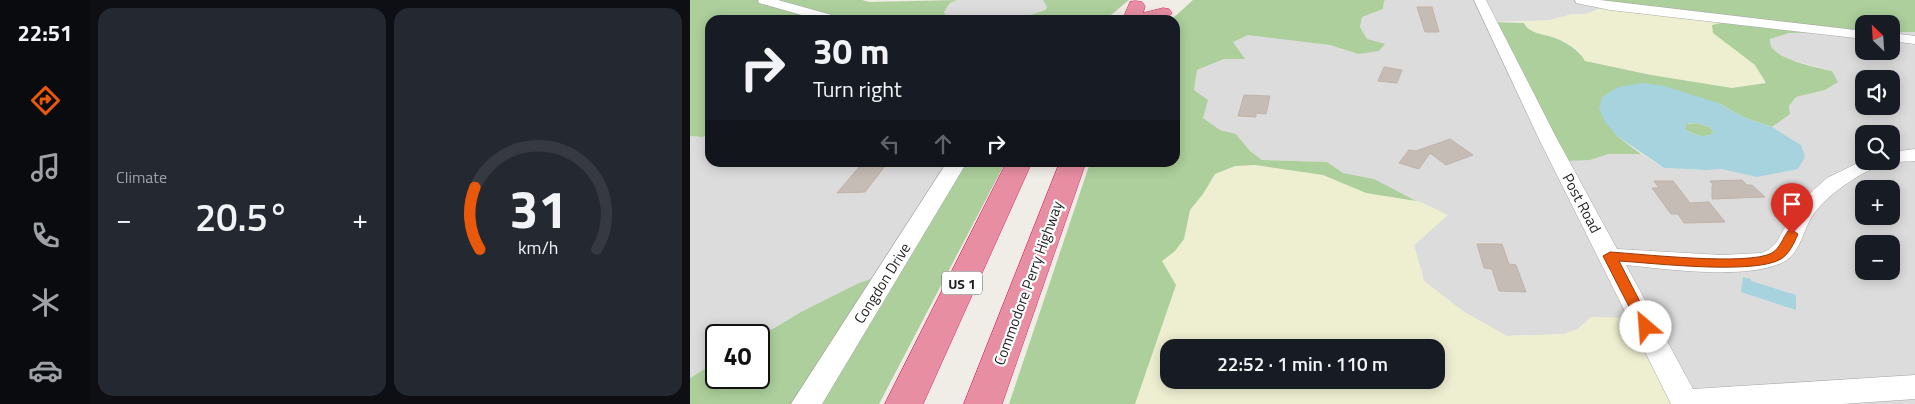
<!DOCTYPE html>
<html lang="en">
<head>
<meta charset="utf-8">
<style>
	:root { --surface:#171b24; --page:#242831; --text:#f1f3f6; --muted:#9ea1a6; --line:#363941; --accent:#ea580c }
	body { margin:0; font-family:"Titillium Web",sans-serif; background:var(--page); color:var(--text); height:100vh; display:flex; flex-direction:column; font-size:19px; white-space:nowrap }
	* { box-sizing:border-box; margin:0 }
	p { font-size:16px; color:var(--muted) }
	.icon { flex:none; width:28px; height:28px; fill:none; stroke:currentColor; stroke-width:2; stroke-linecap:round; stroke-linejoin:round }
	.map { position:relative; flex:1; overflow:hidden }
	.side { display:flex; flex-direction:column; gap:8px; padding:8px; background:#0d0f14; width:600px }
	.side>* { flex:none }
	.guide { position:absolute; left:15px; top:15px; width:475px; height:152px; border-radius:15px; box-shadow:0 2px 12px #0003; background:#171b24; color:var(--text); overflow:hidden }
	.needle { width:32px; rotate:335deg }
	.buttons { position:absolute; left:1165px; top:15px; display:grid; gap:10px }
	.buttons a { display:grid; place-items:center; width:45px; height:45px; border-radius:10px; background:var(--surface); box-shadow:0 2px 12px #0003; font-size:25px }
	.speed { position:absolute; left:15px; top:324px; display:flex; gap:10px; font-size:25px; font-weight:700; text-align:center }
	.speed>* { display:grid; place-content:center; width:65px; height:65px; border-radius:50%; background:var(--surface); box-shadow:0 2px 12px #0003; line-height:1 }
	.speed .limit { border:2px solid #111; border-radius:8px; background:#fff; color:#111 }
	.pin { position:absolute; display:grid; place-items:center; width:42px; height:42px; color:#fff; margin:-51px -21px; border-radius:50% 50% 50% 0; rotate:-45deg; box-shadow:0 0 5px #0007 }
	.pin .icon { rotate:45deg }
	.me { position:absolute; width:55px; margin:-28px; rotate:333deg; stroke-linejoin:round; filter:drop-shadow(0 0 4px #0008) }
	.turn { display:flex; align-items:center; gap:18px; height:105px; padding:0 25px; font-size:22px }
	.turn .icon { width:65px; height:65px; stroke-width:2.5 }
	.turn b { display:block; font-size:35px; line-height:42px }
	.lanes { display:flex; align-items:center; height:48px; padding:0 25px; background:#0003; justify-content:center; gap:25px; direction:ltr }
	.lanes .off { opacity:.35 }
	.big { font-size:38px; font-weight:600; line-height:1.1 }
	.side .tile { flex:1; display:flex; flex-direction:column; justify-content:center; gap:8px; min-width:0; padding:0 18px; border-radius:15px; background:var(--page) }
	.side .dial { align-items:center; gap:0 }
	.dial svg { height:130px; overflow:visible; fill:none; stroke:var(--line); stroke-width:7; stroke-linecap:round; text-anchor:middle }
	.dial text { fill:var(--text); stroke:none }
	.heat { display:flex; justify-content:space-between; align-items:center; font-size:28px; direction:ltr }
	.side .tiles { flex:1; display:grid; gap:8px; grid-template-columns:repeat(2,1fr) }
	.trip { position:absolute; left:470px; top:339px; width:285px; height:50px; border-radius:15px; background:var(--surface); box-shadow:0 2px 12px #0003; font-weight:600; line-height:50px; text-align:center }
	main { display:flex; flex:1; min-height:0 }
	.menu { display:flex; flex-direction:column; width:90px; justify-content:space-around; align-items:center; background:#090b0e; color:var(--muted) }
	.menu .icon { width:35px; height:35px }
	.menu .on { color:var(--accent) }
	.menu b { font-size:22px; color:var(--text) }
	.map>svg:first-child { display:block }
	.residential { fill:#dddcdc; fill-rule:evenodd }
	.farmland { fill:#eeefd1; fill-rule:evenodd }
	.forest { fill:#accf9b }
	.water { fill:#a6d3dd; fill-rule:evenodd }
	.building { fill:#c5bcb5; stroke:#c2b2a8 }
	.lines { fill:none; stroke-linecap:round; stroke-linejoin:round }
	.minor-casing { stroke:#a6a6a6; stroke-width:1 }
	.highway-casing { stroke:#db266b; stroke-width:1 }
	.minor { fill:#fff; fill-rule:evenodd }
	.highway { fill:#e78ea2; fill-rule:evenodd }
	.route { fill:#ea580c; stroke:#983908 }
	.labels { text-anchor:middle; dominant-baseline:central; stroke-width:4.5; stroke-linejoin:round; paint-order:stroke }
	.shield { fill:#fff; stroke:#626262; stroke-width:1 }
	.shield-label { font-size:14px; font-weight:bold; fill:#1f1f1f }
	.street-label { font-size:15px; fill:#1f1f1f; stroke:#fff }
</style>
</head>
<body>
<main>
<nav class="menu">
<b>22:51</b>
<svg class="icon on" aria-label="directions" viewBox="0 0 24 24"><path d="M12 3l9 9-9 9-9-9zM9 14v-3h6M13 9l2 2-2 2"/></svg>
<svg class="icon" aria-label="music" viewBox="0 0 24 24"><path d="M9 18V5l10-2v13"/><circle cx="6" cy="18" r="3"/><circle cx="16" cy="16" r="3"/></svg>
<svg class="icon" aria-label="phone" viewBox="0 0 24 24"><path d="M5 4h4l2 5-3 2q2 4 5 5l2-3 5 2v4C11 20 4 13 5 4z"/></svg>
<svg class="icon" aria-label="climate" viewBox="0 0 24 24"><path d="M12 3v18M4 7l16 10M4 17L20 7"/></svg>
<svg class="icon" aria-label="car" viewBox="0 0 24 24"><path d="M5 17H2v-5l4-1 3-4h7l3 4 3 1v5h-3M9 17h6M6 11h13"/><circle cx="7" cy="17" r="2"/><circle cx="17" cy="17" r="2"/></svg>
</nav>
<section class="side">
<div class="tiles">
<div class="tile"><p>Climate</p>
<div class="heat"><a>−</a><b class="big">20.5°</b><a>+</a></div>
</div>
<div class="tile dial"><svg viewBox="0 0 100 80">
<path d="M14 69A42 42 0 1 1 86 69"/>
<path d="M14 69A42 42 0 0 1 11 31" stroke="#ea580c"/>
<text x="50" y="56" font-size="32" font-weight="700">31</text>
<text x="50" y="72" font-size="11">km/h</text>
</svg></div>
</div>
</section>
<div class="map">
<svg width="1225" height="404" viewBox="0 0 1225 404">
	<rect width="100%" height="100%" fill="#f0ece6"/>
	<g class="residential">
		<path d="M 267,0 L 353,0 L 358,7 L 343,16 L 327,20 L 258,20 L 254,12 L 260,3 Z"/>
		<path d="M 696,0 L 911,0 L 913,1 L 911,9 L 895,14 L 883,14 L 860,20 L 801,22 L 900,160 L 918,154 L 951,154 L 974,168 L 1017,170 L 1031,169 L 1067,177 L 1108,169 L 1111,145 L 1082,127 L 1100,114 L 1099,106 L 1106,97 L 1135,90 L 1142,71 L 1101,60 L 1084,52 L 1080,44 L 1080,39 L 1099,33 L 1174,32 L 1174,51 L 1201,51 L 1201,32 L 1225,32 L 1225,404 L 995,404 L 901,317 L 888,329 L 874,334 L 817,336 L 774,312 L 734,281 L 724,245 L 757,215 L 717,197 L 684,179 L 653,173 L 637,162 L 572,160 L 559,150 L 546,134 L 530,130 L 513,118 L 504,90 L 507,70 L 534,59 L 554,59 L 542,42 L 558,34 L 640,45 L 667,54 L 677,39 L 670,27 L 672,17 L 693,9 L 694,1 ZM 1174,79 L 1201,79 L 1201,106 L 1174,106 ZM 1174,134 L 1201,134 L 1201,161 L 1174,161 ZM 1174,189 L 1201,189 L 1201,216 L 1174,216 ZM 1174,244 L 1201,244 L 1201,271 L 1174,271 Z"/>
		<path d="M 20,135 L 20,162 L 267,163 L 197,273 L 111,312 L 69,337 L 69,335 L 26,335 L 26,362 L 0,378 L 0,136 L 12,137 Z"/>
	</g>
	<g class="farmland">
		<path d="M 911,8 L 965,15 L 1030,17 L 1045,49 L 1065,65 L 1076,83 L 1042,88 L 961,75 L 895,61 L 890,52 L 866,38 L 845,32 L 836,27 L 834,23 L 830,22 L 860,20 L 883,14 L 895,14 Z"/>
		<path d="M 565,165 L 633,175 L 676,193 L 731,202 L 758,215 L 724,245 L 734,281 L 774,312 L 817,336 L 874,334 L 888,329 L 901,317 L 950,318 L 995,404 L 445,404 L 486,285 L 472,261 L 485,251 L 494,239 L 500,210 L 513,194 L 525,174 L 545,166 ZM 479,348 L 746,348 L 746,380 L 479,380 Z"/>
	</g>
	<g class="forest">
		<path d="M 0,0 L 172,0 L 179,2 L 267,0 L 260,3 L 254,12 L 258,20 L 20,20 L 20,135 L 12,137 L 0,136 Z"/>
		<path d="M 353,0 L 439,0 L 415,20 L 327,20 L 355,10 L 357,7 Z"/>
		<path d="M 503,0 L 696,0 L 694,1 L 693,9 L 672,17 L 670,27 L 677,39 L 695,44 L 689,51 L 668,54 L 640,45 L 558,35 L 543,42 L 555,59 L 534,59 L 507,70 L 504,90 L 518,100 L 513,118 L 530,130 L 546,134 L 559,150 L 572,160 L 637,162 L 653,173 L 684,179 L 726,201 L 676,193 L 633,175 L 565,165 L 545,166 L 525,174 L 513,194 L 500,210 L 494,239 L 485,251 L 472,261 L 486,285 L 445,404 L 319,404 L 400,163 L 485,162 L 485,20 L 481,20 Z"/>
		<path d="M 911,0 L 1225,0 L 1225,32 L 1201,32 L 1201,24 L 1174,24 L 1174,32 L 1099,33 L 1080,39 C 1077,59 1127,67 1142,71 L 1148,82 L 1135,90 L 1106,97 L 1099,106 L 1100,114 L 1082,127 L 1055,118 L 1028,103 L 927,136 L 951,154 L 918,154 L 900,160 L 873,161 L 800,22 L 834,23 C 839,34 855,34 865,38 C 876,42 890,51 895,61 L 961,75 L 1042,88 L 1076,83 L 1065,65 L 1023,33 L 1022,25 L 1035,22 L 911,8 L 913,1 Z"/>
		<path d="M 1007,123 L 1020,127 L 1024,133 C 1013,139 1004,135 995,129 L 996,124 Z"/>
		<path d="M 267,163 L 315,163 L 189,404 L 0,404 L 0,378 L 26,362 L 26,378 L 69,378 L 69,337 L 111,312 L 169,283 L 193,275 Z"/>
	</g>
	<g class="water">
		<path d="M 953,83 L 974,86 L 1028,103 L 1055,118 L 1082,127 L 1111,145 L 1115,157 L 1108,169 L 1067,177 L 1031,169 L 1017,170 L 974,168 L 927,136 L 915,122 L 909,108 L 912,97 L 928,87 ZM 1007,123 L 1020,127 L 1024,133 C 1013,139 1004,135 995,129 L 996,124 Z"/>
		<path d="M 1053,277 L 1061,279 L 1061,281 L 1106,295 L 1106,310 L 1051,292 Z"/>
	</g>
	<g class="building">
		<path d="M 727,7 L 742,7 L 749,32 L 735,32 Z"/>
		<path d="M 694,67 L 712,70 L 707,83 L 688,81 Z"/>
		<path d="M 554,95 L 580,96 L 576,114 L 566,113 L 566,117 L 548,116 Z"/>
		<path d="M 760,139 L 783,155 L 756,165 L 740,153 L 729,169 L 709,163 L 719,150 L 726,151 Z"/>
		<path d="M 175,162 L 195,162 L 192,166 L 195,166 L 175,192 L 147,193 L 169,167 L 172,167 Z"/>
		<path d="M 1052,180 L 1057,185 L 1062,185 L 1075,197 L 1022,199 L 1022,186 L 1024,186 L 1020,181 Z"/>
		<path d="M 964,181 L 983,181 L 1000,203 L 1019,202 L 1035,222 L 994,223 L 988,214 L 981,214 L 962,188 L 969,188 Z"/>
		<path d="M 787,244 L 812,244 L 819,264 L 826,265 L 836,292 L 809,291 L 802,269 L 794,268 Z"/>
	</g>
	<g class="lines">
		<g class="minor-casing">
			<g id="minor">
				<path d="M 68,0 L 88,0 L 149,17 L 151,20 L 129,20 L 69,3 Z"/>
				<path d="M 784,0 L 796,0 L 866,137 L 927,249 L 1032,255 L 1071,253 L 1078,250 L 1086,243 L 1109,203 L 1137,178 L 1174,160 L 1201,161 L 1201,152 L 1225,149 L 1225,161 C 1217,162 1206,161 1199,163 C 1174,169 1133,196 1120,220 C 1113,233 1109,253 1095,261 C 1061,281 975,269 936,265 L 1003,389 L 1225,375 L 1225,399 L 1152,404 L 981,404 L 848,137 Z"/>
				<path d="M 885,0 L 910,0 L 1174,31 L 1174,39 L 920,10 L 886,3 Z"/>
				<path d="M 1201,33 L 1225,36 L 1225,44 L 1201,41 Z"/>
				<path d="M 257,162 L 277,162 L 132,404 L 101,404 Z"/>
			</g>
		</g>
		<g class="highway-casing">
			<g id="highway">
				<path d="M 446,1 L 452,2 L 455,6 L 453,13 L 473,8 L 479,9 L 482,13 C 474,25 449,20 436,20 L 434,16 L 440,2 Z"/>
				<path d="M 317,162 L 342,162 L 233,404 L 195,404 Z"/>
				<path d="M 370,162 L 396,162 L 312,404 L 274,404 Z"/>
			</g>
		</g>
		<use href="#minor" class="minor"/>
		<use href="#highway" class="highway"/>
	</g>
	<path class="route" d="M 1102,230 L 1108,234 C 1104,243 1100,253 1091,259 C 1064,275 963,263 929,261 L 963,327 L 961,330 L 956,332 L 951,330 L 913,256 L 920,252 C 952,254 1058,266 1082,253 C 1090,248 1093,238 1098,231 Z"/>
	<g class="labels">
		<rect class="shield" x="252" y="271.5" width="40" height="23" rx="4"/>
		<g class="shield-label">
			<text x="272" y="283">US 1</text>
		</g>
		<g class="street-label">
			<text transform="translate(892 203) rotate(62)">Post Road</text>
			<text transform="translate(192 283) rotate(-58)">Congdon Drive</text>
			<text transform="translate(338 283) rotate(-70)">Commodore Perry Highway</text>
		</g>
	</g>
</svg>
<div class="buttons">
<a><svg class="needle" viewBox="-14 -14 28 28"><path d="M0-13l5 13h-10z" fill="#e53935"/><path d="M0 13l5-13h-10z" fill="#9ea1a6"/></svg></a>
<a><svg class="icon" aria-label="sound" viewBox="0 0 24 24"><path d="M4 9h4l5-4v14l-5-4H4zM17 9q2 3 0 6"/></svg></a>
<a><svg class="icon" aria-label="search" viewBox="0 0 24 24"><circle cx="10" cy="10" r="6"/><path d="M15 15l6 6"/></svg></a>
<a>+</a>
<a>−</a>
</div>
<div class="speed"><div class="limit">40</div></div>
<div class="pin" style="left:1102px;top:234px;background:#d93025"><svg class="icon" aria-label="arrive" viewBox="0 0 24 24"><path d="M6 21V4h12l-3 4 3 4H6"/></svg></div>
<svg class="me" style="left:956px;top:327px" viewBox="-20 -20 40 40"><circle r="19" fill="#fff"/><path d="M0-13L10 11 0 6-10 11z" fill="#ea580c"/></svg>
<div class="trip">22:52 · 1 min · 110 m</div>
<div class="guide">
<div class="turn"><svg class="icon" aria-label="right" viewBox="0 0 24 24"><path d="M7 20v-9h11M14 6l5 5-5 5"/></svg><div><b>30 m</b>Turn right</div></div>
<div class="lanes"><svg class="icon off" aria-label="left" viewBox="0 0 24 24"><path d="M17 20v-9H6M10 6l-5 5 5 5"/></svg><svg class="icon off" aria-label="ahead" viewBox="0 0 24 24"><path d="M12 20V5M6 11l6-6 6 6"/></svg><svg class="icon" aria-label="right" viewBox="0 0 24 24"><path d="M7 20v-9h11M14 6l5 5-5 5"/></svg></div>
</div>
</div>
</main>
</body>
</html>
